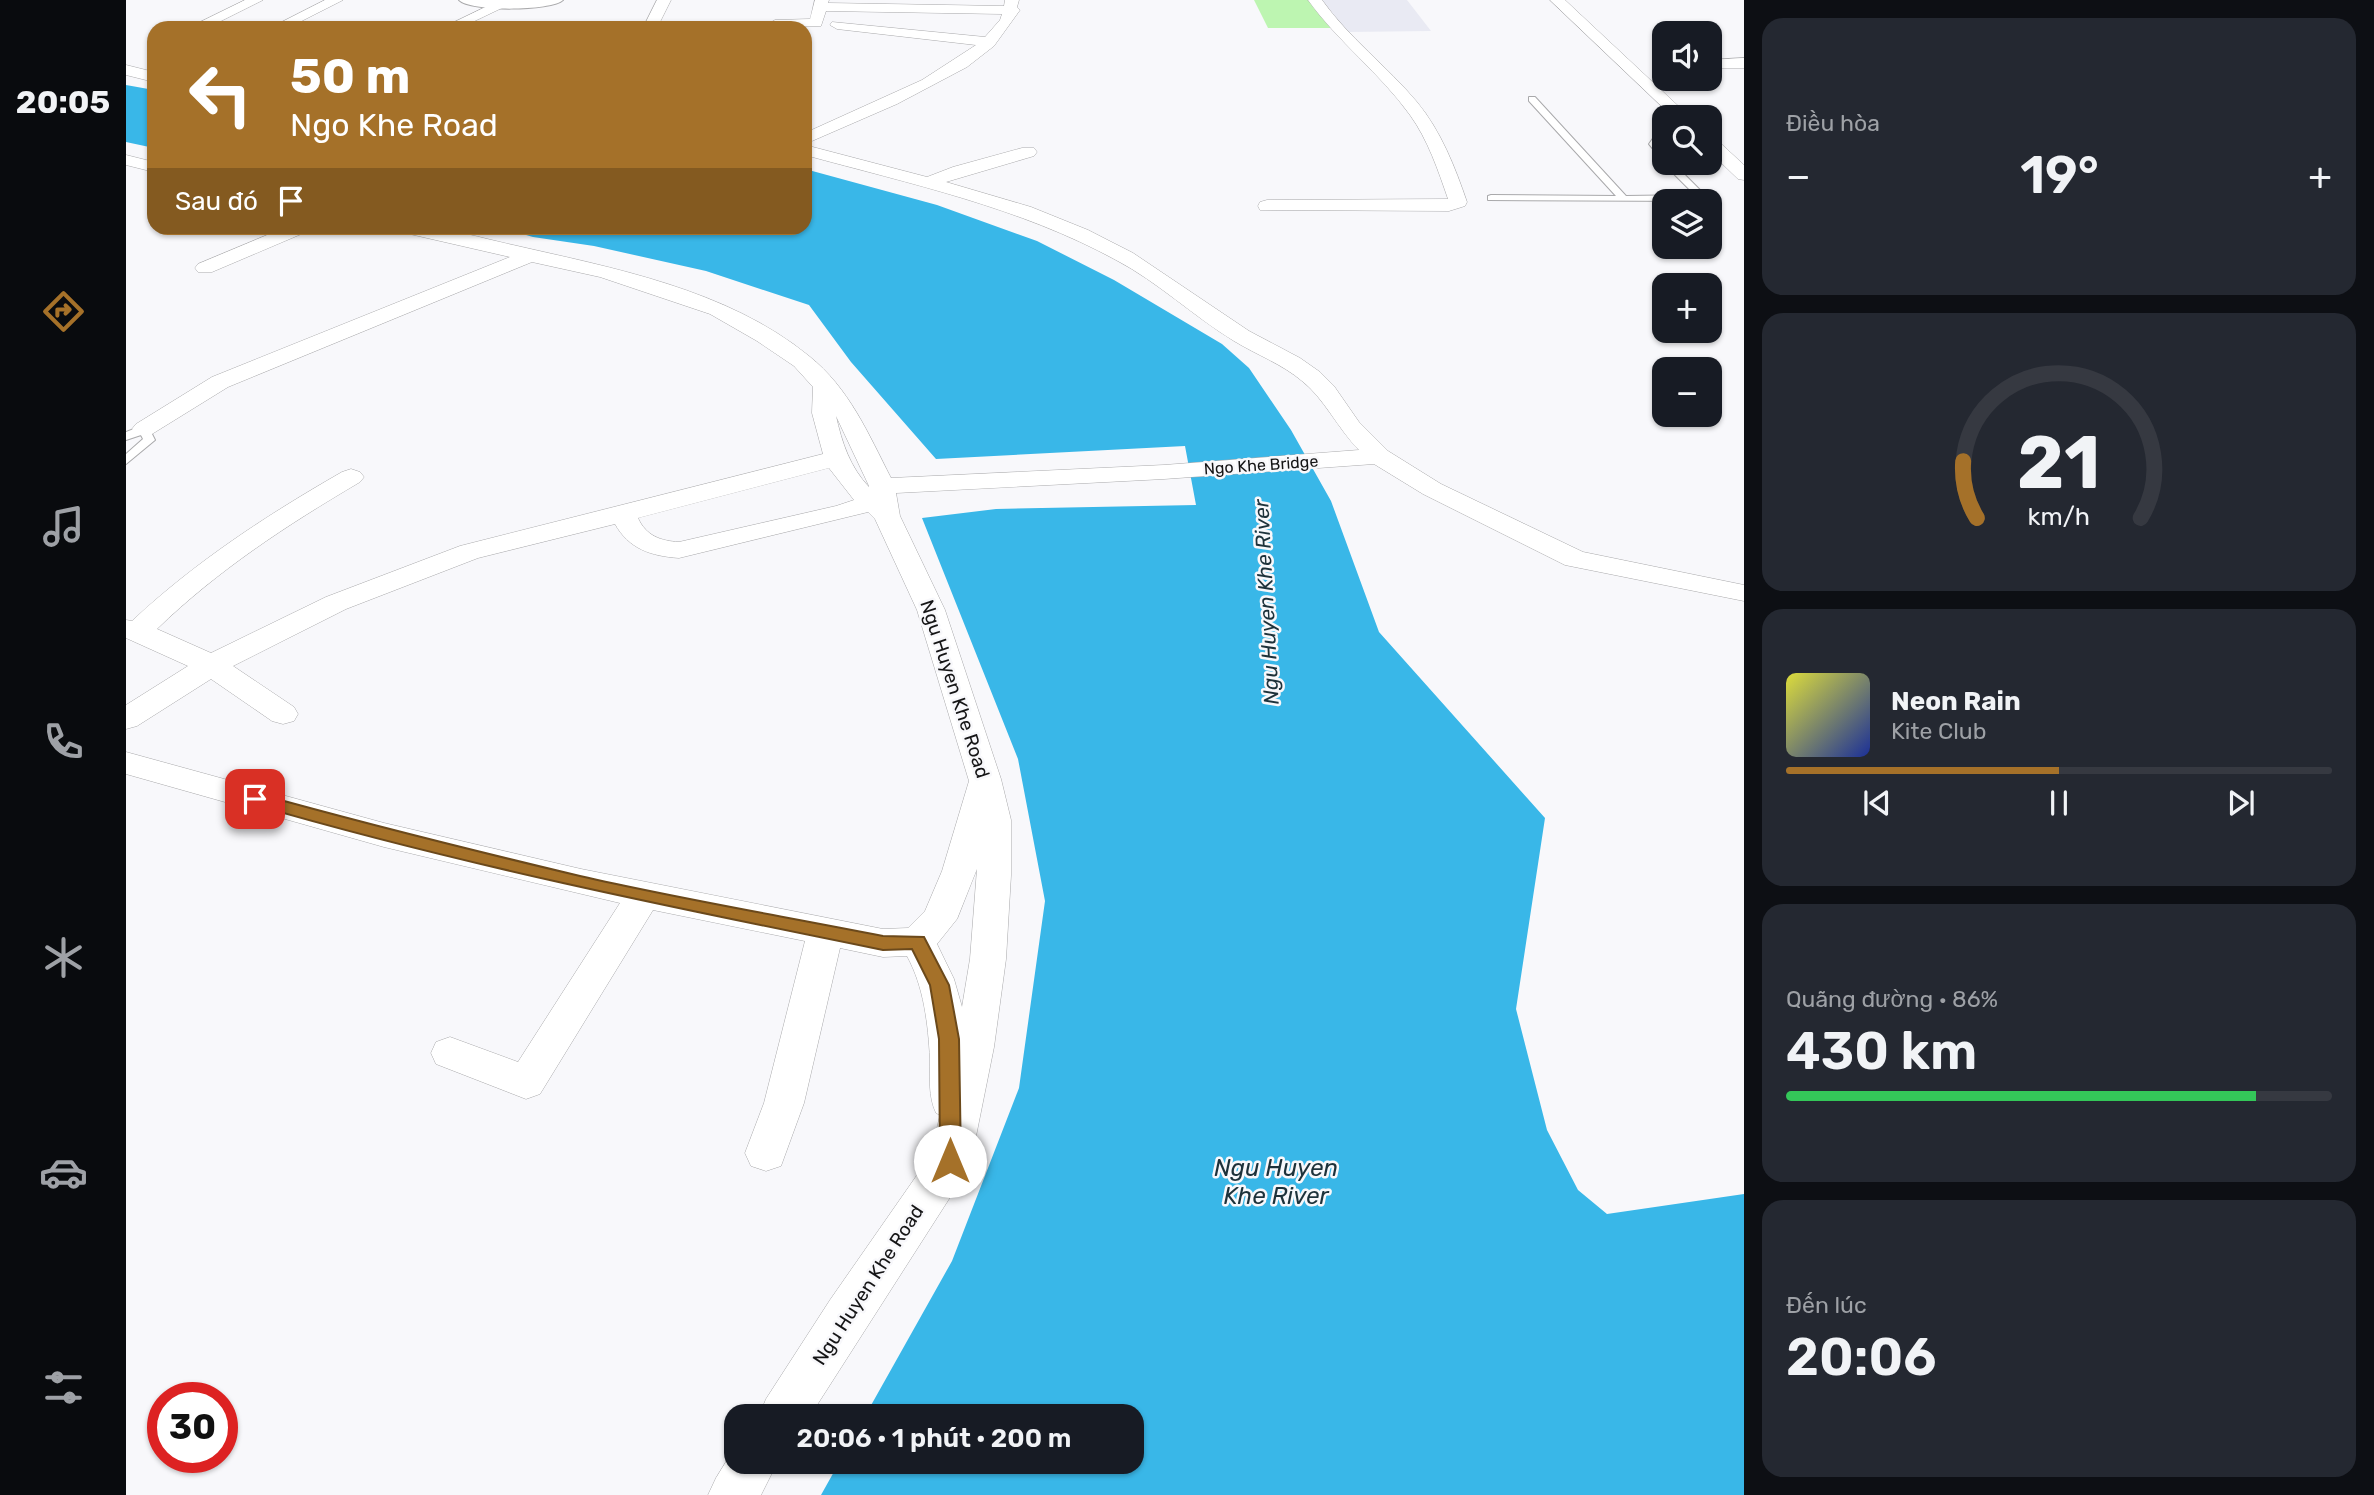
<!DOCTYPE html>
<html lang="vi">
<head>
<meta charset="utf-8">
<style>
	:root { --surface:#171b24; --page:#242831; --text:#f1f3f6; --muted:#9ea1a6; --line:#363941; --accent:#a57129 }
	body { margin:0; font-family:Rubik,sans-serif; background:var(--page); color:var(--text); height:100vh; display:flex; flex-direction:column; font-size:26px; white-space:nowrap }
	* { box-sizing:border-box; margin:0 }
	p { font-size:23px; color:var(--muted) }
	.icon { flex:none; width:38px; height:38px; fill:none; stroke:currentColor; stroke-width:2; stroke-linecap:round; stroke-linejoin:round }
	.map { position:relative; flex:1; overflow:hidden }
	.side { display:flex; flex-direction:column; gap:18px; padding:18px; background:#0d0f14; width:630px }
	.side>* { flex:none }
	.top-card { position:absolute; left:21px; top:21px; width:665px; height:214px; border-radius:21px; box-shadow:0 2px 5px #0004; background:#a57129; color:#fff; overflow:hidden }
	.fabs { position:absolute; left:1526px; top:21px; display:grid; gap:14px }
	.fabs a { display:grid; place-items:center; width:70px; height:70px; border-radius:14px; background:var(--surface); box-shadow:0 2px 5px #0004; font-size:35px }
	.speed { position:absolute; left:21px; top:1382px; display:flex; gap:14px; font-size:35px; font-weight:700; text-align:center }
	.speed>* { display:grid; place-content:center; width:91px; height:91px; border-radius:50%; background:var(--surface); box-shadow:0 2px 5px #0004; line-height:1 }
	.speed .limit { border:10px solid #d22; background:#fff; color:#111 }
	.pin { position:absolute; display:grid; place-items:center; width:60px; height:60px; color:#fff; margin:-30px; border-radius:14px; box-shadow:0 4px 10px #0006 }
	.me { position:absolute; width:77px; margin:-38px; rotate:0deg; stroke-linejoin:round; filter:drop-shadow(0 0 5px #0008) }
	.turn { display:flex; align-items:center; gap:24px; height:147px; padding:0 28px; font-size:32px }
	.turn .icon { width:91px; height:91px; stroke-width:2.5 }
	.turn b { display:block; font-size:49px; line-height:60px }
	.then { display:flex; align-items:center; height:66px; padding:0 28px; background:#0003; gap:14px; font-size:26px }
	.big { font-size:52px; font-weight:600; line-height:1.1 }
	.side .widget { flex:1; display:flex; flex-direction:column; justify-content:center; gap:10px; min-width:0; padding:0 24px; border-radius:21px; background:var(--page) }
	.side .dial { align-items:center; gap:0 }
	.dial svg { height:182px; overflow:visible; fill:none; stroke:var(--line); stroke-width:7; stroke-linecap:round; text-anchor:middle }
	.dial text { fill:var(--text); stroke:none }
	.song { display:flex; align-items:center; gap:21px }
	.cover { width:84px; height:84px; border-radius:10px; background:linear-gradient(135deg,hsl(60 70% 55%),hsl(230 70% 35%)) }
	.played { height:7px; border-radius:4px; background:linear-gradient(90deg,var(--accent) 50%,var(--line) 50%) }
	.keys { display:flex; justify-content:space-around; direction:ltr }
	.heat { display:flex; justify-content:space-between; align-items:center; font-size:38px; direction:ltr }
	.charge { height:10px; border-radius:5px; background:linear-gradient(90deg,#34c759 86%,var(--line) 0) }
	.trip { position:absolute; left:598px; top:1404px; width:420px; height:70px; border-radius:21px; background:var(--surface); box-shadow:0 2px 5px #0004; font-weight:600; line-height:70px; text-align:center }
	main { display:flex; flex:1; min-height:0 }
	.tab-bar { display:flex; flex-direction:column; width:126px; justify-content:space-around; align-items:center; background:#090b0e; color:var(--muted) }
	.tab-bar .icon { width:49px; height:49px }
	.tab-bar .selected { color:var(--accent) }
	.tab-bar b { font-size:32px; color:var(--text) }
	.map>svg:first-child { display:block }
	.built { fill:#e9eaf3 }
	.green { fill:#bdf5b1 }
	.water { fill:#39b7e8 }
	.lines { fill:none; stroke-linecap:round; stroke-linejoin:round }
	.service-casing { stroke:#a9a9ab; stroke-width:2 }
	.minor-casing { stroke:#a9a9ab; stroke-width:1 }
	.tertiary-casing { stroke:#a9a9ab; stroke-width:2 }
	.service { fill:#fff; fill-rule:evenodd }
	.minor { fill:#fff; fill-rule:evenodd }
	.tertiary { fill:#fff; fill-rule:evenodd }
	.route { fill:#a57129; stroke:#6b491b; stroke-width:2 }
	.labels { text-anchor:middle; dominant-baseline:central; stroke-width:5; stroke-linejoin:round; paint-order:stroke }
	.far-street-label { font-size:16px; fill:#151516; stroke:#f8f8fb }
	.street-label { font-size:19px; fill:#151516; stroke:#f8f8fb }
	.water-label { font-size:21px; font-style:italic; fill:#1d323b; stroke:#f8f8fb }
	.near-water-label { font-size:24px; font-style:italic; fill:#1d323b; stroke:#f8f8fb }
</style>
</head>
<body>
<main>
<nav class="tab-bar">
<b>20:05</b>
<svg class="icon selected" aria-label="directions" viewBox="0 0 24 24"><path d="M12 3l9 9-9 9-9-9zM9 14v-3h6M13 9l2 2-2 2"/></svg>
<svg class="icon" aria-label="music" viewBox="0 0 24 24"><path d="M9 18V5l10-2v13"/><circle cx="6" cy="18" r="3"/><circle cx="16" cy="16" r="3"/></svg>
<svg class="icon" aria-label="phone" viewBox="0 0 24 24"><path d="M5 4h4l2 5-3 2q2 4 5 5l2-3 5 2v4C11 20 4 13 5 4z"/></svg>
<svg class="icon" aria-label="climate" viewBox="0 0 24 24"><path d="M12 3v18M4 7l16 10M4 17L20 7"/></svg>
<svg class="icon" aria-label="car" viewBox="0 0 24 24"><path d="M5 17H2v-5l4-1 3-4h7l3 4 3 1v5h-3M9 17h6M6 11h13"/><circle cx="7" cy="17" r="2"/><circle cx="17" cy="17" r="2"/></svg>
<svg class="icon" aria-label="filters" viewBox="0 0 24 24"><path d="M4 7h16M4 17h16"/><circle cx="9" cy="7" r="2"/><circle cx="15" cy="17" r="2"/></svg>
</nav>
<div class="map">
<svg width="1618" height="1495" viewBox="0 0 1618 1495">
	<rect width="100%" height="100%" fill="#f8f8fb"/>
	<path class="built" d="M 1196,0 L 1281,0 L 1305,31 L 1222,32 Z"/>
	<path class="green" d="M 1128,0 L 1188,0 L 1209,28 L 1142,28 Z"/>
	<g class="water">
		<path d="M 0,85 L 28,90 L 28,148 L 0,142 Z"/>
		<path d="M 679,169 L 811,205 L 911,241 L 988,280 L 1096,344 L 1123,368 L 1165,430 L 1205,501 L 1253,632 L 1419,818 L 1390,1009 L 1421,1130 L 1452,1190 L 1481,1214 L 1618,1194 L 1618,1495 L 695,1495 L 714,1461 L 1006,1461 L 1006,1416 L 739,1416 L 826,1261 L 893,1088 L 919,901 L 892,759 L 796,518 L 870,509 L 1070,505 L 1059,446 L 810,459 L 725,362 L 683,305 L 580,271 L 468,246 L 407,237 L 376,228 L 679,228 Z"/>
	</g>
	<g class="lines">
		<g class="service-casing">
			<g id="service">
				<path d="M 1403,97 L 1409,97 L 1500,196 L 1569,195 L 1539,165 L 1538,163 L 1538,162 L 1547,163 L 1580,196 L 1571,201 L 1362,200 L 1362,196 L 1365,195 L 1490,196 L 1403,101 Z"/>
				<path d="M 1538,135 L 1538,140 L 1531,144 L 1538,153 L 1538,162 L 1523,144 L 1528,137 Z"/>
				<path d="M 18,425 L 22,426 L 29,440 L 0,464 L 0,454 L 17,439 L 15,435 L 0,440 L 0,432 Z"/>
			</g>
		</g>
		<g class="minor-casing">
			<g id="minor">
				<path d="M 119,0 L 137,0 L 81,28 L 62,28 Z"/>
				<path d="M 199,0 L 217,0 L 162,28 L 144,28 Z"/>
				<path d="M 374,0 L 380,4 L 378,7 L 334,28 L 316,28 Z"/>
				<path d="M 531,0 L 545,0 L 531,28 L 517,28 Z"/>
				<path d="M 689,0 L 703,0 L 702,3 L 878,6 L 879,0 L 893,0 L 891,7 L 894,10 L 868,46 L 841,67 L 771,104 L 679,144 L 679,133 L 796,80 L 850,45 L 711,29 L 704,25 L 706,22 L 859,37 L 874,20 L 876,14 L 700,11 L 695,26 L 635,28 L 649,20 L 684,19 Z"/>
				<path d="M 1182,0 L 1196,0 C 1223,38 1261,66 1291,102 C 1315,131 1329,167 1341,202 L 1339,206 L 1323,211 L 1134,210 L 1132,206 L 1134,202 L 1141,200 L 1322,199 C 1312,170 1302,140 1284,115 C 1254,73 1212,42 1182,0 Z"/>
				<path d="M 1424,0 L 1439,0 L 1564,117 L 1547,117 Z"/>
				<path d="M 1618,58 L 1618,68 L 1584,68 L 1584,60 Z"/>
				<path d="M 0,65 L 28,72 L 28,82 L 0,75 Z"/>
				<path d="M 1584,138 L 1590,139 L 1618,165 L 1618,180 L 1612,179 L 1584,152 Z"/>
				<path d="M 679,145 L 801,177 L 827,167 L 896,148 L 908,148 L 911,152 L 908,156 L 820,182 L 905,207 L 962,230 L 1007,253 L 1123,331 L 1174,358 L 1194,372 L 1208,386 L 1233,422 L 1262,451 L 1315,484 L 1457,552 L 1618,585 L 1618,601 L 1439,565 L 1297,494 L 1248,464 L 1038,479 L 770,493 L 774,516 L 819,610 L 875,779 L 885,820 L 885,875 L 880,959 L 868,1047 L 845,1161 L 839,1174 L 684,1416 L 633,1416 L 640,1399 L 704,1300 L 805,1155 L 814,1115 L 810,1113 C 802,1096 804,1078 804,1059 C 802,1024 798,987 781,956 L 757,957 L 714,948 L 678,1103 L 655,1166 L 640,1171 L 625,1166 L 619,1153 L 638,1103 L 679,941 L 527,910 L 414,1094 L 400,1099 L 310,1064 L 305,1053 L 310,1042 L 324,1037 L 392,1062 L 494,903 L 258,847 L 0,774 L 0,752 L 258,823 L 455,869 L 757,929 L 782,928 L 799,911 L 816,871 L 843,781 L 791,610 L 749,519 L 742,512 L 553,558 C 525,556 503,549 489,524 L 352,558 L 220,609 L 107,666 L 168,707 L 172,714 L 168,721 L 157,724 L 146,721 L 85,679 L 11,726 L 0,729 L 0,705 L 62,666 L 0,638 L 0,620 L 6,621 C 69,562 141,515 216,472 L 225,469 L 234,472 L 238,477 L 234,482 C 161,525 92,570 31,629 L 85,653 L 200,597 L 334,546 L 697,454 L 686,413 L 687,387 L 668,366 L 631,341 L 584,314 L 474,277 L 406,262 L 102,387 L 26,434 L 18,436 L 10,434 L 6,429 L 10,424 L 86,377 L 384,257 L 275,232 L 272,228 C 311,224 350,237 387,245 C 487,268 601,289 683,356 C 723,388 742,433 765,478 L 1038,465 L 1233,450 C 1212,429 1198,398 1176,381 C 1156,364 1131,355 1108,341 C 1067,316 1032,282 990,260 C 893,207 785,184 679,155 ZM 710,416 L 743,486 L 743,487 C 724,467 716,443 710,416 ZM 703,468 L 728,500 L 710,506 L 553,542 C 535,541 520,536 512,518 ZM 851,869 L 844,959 L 836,1007 L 828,979 L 811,944 L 831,919 Z"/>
				<path d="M 0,155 L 28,162 L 28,172 L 0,165 Z"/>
				<path d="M 158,228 L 183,228 L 180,232 L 86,272 L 72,272 L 69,268 L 72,264 Z"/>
				<path d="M 611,1444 L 611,1461 L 652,1461 L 635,1495 L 582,1495 L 590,1478 Z"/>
			</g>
		</g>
		<g class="tertiary-casing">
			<path id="tertiary" d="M 333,0 L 437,0 C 426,11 344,12 333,0 Z"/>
		</g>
		<use href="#service" class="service"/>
		<use href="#minor" class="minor"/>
		<use href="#tertiary" class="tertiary"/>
	</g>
	<path class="route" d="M 129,793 C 237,823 345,850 454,876 C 554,899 656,916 757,936 L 798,937 L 823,985 L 833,1039 L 835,1161 L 832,1168 L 824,1171 L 817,1168 L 814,1161 L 813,1039 L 804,985 L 786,949 L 757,950 C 544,907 331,864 123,803 L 121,799 Z"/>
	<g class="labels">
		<g class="far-street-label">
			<text transform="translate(1135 465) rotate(-4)">Ngo Khe Bridge</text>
		</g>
		<g class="street-label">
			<text transform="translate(829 689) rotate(72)">Ngu Huyen Khe Road</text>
			<text transform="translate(742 1285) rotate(-57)">Ngu Huyen Khe Road</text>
		</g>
		<g class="water-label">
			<text transform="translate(1140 602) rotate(-93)">Ngu Huyen Khe River</text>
		</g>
		<g class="near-water-label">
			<text x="1150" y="1168">Ngu Huyen<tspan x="1150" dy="28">Khe River</tspan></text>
		</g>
	</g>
</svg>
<div class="fabs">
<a><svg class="icon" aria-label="sound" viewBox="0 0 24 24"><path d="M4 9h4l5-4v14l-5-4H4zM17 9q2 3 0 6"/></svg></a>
<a><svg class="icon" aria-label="search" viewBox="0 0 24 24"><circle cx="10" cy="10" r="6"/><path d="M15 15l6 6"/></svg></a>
<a><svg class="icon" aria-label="layers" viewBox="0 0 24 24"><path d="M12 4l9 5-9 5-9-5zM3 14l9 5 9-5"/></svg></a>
<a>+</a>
<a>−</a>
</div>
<div class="speed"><div class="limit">30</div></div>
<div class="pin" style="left:129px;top:799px;background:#d93025"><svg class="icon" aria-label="arrive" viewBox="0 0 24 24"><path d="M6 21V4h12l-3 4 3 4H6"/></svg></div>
<svg class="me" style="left:824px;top:1161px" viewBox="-20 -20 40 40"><circle r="19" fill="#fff"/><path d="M0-13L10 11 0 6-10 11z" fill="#a57129"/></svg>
<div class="trip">20:06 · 1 phút · 200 m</div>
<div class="top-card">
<div class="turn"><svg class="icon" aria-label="left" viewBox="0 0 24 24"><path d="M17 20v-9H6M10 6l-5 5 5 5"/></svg><div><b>50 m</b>Ngo Khe Road</div></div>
<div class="then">Sau đó<svg class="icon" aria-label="arrive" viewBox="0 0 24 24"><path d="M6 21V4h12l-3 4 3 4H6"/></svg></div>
</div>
</div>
<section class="side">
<div class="widget"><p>Điều hòa</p>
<div class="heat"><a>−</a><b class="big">19°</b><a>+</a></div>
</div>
<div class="widget dial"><svg viewBox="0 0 100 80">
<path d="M14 69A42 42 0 1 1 86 69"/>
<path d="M14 69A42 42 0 0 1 8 44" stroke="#a57129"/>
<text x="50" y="56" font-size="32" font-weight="700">21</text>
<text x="50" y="72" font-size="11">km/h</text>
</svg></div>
<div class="widget">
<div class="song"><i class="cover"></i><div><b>Neon Rain</b><p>Kite Club</p></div></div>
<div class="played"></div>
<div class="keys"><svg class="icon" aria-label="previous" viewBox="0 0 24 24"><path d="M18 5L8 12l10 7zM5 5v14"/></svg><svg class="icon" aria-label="pause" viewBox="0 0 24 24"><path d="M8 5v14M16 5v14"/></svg><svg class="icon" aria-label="next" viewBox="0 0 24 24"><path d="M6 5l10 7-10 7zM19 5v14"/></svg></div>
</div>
<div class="widget"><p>Quãng đường · 86%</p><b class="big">430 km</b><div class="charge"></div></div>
<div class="widget"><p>Đến lúc</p><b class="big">20:06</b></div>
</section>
</main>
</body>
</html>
